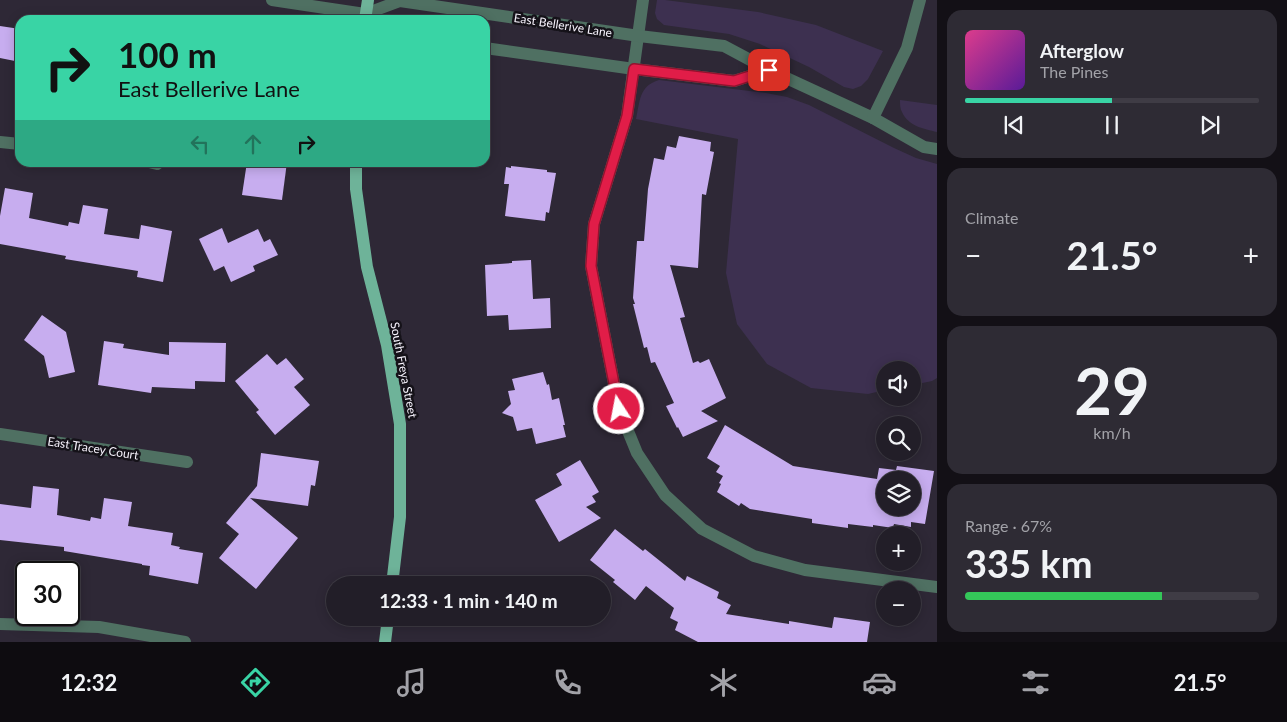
<!DOCTYPE html>
<html lang="en">
<head>
<meta charset="utf-8">
<style>
	:root { --surface:#221e28; --page:#2e2b34; --text:#f1f3f6; --muted:#a2a2a8; --line:#3f3c45; --accent:#39d4a5 }
	body { margin:0; font-family:Lato,sans-serif; background:var(--page); color:var(--text); height:100vh; display:flex; flex-direction:column; font-size:19px; white-space:nowrap }
	* { box-sizing:border-box; margin:0 }
	p { font-size:16px; color:var(--muted) }
	.icon { flex:none; width:28px; height:28px; fill:none; stroke:currentColor; stroke-width:2; stroke-linecap:round; stroke-linejoin:round }
	.map { position:relative; flex:1; overflow:hidden }
	.side { display:flex; flex-direction:column; gap:10px; padding:10px; background:#131016; width:350px }
	.side>* { flex:none }
	.top-card { position:absolute; left:15px; top:15px; width:475px; height:152px; border-radius:15px; box-shadow:0 2px 12px #0003,0 0 0 1px var(--line); background:#39d4a5; color:#111; overflow:hidden }
	.buttons { position:absolute; left:876px; top:361px; display:grid; gap:10px }
	.buttons a { display:grid; place-items:center; width:45px; height:45px; border-radius:50%; background:var(--surface); box-shadow:0 2px 12px #0003,0 0 0 1px var(--line); font-size:25px }
	.speed { position:absolute; left:15px; top:561px; display:flex; gap:10px; font-size:25px; font-weight:700; text-align:center }
	.speed>* { display:grid; place-content:center; width:65px; height:65px; border-radius:50%; background:var(--surface); box-shadow:0 2px 12px #0003,0 0 0 1px var(--line); line-height:1 }
	.speed .limit { border:2px solid #111; border-radius:8px; background:#fff; color:#111 }
	.pin { position:absolute; display:grid; place-items:center; width:42px; height:42px; color:#fff; margin:-21px; border-radius:10px; box-shadow:0 2px 8px #0006 }
	.me { position:absolute; width:55px; margin:-28px; rotate:349deg; stroke-linejoin:round; filter:drop-shadow(0 0 4px #0008) }
	.turn { display:flex; align-items:center; gap:18px; height:105px; padding:0 20px; font-size:22px }
	.turn .icon { width:65px; height:65px; stroke-width:2.5 }
	.turn b { display:block; font-size:35px; line-height:42px }
	.lanes { display:flex; align-items:center; height:48px; padding:0 20px; background:#0003; justify-content:center; gap:25px; direction:ltr }
	.lanes .off { opacity:.35 }
	.big { font-size:38px; font-weight:700; line-height:1.1 }
	.side .card { flex:1; display:flex; flex-direction:column; justify-content:center; gap:8px; min-width:0; padding:0 18px; border-radius:15px; background:var(--page) }
	.side .dial { align-items:center; gap:0 }
	.dial b { font-size:65px; line-height:1 }
	.song { display:flex; align-items:center; gap:15px }
	.cover { width:60px; height:60px; border-radius:8px; background:linear-gradient(135deg,hsl(330 70% 55%),hsl(270 70% 35%)) }
	.played { height:5px; border-radius:2px; background:linear-gradient(90deg,var(--accent) 50%,var(--line) 50%) }
	.keys { display:flex; justify-content:space-around; direction:ltr }
	.heat { display:flex; justify-content:space-between; align-items:center; font-size:28px; direction:ltr }
	.charge { height:8px; border-radius:4px; background:linear-gradient(90deg,#34c759 67%,var(--line) 0) }
	.trip { position:absolute; left:326px; top:576px; width:285px; height:50px; border-radius:25px; background:var(--surface); box-shadow:0 2px 12px #0003,0 0 0 1px var(--line); font-weight:700; line-height:50px; text-align:center }
	.tabs { display:flex; height:80px; justify-content:space-around; align-items:center; background:#0e0c10; color:var(--muted) }
	.tabs .icon { width:35px; height:35px }
	.tabs .selected { color:var(--accent) }
	.tabs b { font-size:22px; color:var(--text) }
	main { display:flex; flex:1; min-height:0 }
	.map>svg:first-child { display:block }
	.green { fill:#3d3050 }
	.building { fill:#c7adef; fill-rule:evenodd }
	.lines { fill:none; stroke-linecap:round; stroke-linejoin:round }
	.minor { stroke:#4f7062; stroke-width:12 }
	.major { stroke:#6eb399; stroke-width:12 }
	.route-casing { stroke:#92132f; stroke-width:12 }
	.route { stroke:#e11d48; stroke-width:9 }
	.labels { text-anchor:middle; dominant-baseline:central; stroke-width:5; stroke-linejoin:round; paint-order:stroke }
	.street-label { font-size:12px; fill:#f6f2fc; stroke:#151219 }
</style>
</head>
<body>
<main>
<div class="map">
<svg width="937" height="642" viewBox="0 0 937 642">
	<rect width="100%" height="100%" fill="#2e2836"/>
	<g class="green">
		<path d="M 657,0 L 665,0 L 758,12 L 816,25 L 883,51 L 868,79 L 861,86 L 853,89 L 844,87 L 809,67 L 760,44 L 729,34 L 664,25 L 657,19 L 655,13 Z"/>
		<path d="M 659,80 L 766,93 L 787,97 L 809,105 L 894,148 L 916,158 L 937,164 L 937,378 L 932,381 L 913,385 L 912,370 L 885,370 L 885,390 L 868,394 L 811,388 L 767,364 L 737,324 L 726,273 L 738,139 L 636,119 C 640,101 639,86 659,80 Z"/>
		<path d="M 900,100 L 937,105 L 937,132 C 924,129 908,126 902,112 C 900,109 900,104 900,100 Z"/>
	</g>
	<g class="building">
		<path d="M 0,26 L 20,29 L 20,62 L 0,58 Z"/>
		<path d="M 679,136 L 711,142 L 710,151 L 714,152 L 706,195 L 702,194 L 698,268 L 670,265 L 685,317 L 680,318 L 693,363 L 698,361 L 700,363 L 709,359 L 726,398 L 701,411 L 718,421 L 683,437 L 678,427 L 677,428 L 666,406 L 674,403 L 655,362 L 651,363 L 647,347 L 644,348 L 633,304 L 635,304 L 633,298 L 637,241 L 644,241 L 648,189 L 654,158 L 664,160 L 667,146 L 676,148 Z"/>
		<path d="M 247,162 L 287,162 L 282,200 L 242,195 Z"/>
		<path d="M 511,166 L 547,170 L 547,172 L 556,173 L 549,213 L 546,212 L 545,221 L 505,216 L 509,184 L 504,184 L 506,167 L 511,168 Z"/>
		<path d="M 5,188 L 33,193 L 29,218 L 68,226 L 69,222 L 79,224 L 83,205 L 108,209 L 104,234 L 139,239 L 141,225 L 172,231 L 163,282 L 137,277 L 138,271 L 65,259 L 66,256 L 0,244 L 0,216 Z"/>
		<path d="M 222,228 L 228,243 L 258,229 L 264,242 L 270,239 L 278,255 L 253,266 L 255,271 L 231,282 L 224,266 L 214,271 L 199,239 Z"/>
		<path d="M 531,260 L 533,299 L 550,298 L 551,328 L 509,330 L 508,315 L 487,316 L 485,265 L 512,263 L 512,261 Z"/>
		<path d="M 42,315 L 66,332 L 75,372 L 49,378 L 44,356 L 24,340 Z"/>
		<path d="M 104,341 L 124,344 L 123,348 L 169,355 L 169,342 L 226,343 L 225,382 L 195,381 L 195,389 L 152,387 L 151,393 L 98,385 Z"/>
		<path d="M 267,354 L 277,365 L 286,358 L 304,379 L 294,387 L 310,405 L 275,435 L 256,412 L 259,410 L 235,381 Z"/>
		<path d="M 543,372 L 547,385 L 549,384 L 552,400 L 559,398 L 565,425 L 563,425 L 566,437 L 536,444 L 532,428 L 517,431 L 513,417 L 502,413 L 511,404 L 508,391 L 515,390 L 512,379 Z"/>
		<path d="M 725,425 L 793,466 L 877,479 L 879,468 L 896,470 L 897,466 L 934,471 L 925,524 L 911,522 L 911,527 L 894,524 L 893,528 L 873,525 L 873,527 L 848,524 L 848,528 L 812,523 L 812,519 L 750,509 L 741,503 L 739,506 L 717,492 L 721,484 L 719,483 L 723,476 L 716,472 L 720,466 L 707,458 ZM 885,480 L 912,480 L 912,508 L 885,508 Z"/>
		<path d="M 261,453 L 319,461 L 315,486 L 311,485 L 308,506 L 250,498 L 298,538 L 256,589 L 219,558 L 239,534 L 226,523 L 257,486 Z"/>
		<path d="M 580,460 L 599,492 L 592,496 L 596,502 L 586,507 L 601,518 L 559,542 L 535,500 L 562,485 L 556,474 Z"/>
		<path d="M 33,486 L 59,489 L 57,515 L 90,521 L 91,517 L 101,519 L 104,498 L 132,502 L 128,526 L 173,533 L 171,545 L 180,547 L 179,549 L 203,553 L 198,584 L 149,575 L 150,566 L 142,565 L 142,564 L 64,551 L 64,547 L 0,540 L 0,504 L 31,508 Z"/>
		<path d="M 615,529 L 643,551 L 645,549 L 685,581 L 687,576 L 719,592 L 717,598 L 731,605 L 726,614 L 789,624 L 789,621 L 832,628 L 834,617 L 870,622 L 867,642 L 698,642 L 675,630 L 678,622 L 670,618 L 674,608 L 646,586 L 635,600 L 613,582 L 615,580 L 590,560 Z"/>
	</g>
	<g class="lines">
		<g class="minor">
			<path d="M 272,0 L 365,14 L 372,19"/>
			<path d="M 643,0 L 627,116 L 594,224 L 591,266 L 619,409 L 637,453 L 665,495 L 702,529 L 754,556 L 805,570 L 937,587"/>
			<path d="M 365,14 L 400,1 L 639,36 L 724,46 L 769,70 L 873,118 L 924,147 L 937,149"/>
			<path d="M 485,48 L 634,69 L 734,81 L 769,70"/>
			<path d="M 873,118 L 907,48 L 920,0"/>
			<path d="M 0,142 L 20,144"/>
			<path d="M 149,162 L 157,164"/>
			<path d="M 0,434 L 187,462"/>
			<path d="M 0,624 L 99,627 L 185,642"/>
		</g>
		<g class="major">
			<path d="M 365,20 L 368,0"/>
			<path d="M 356,162 L 356,189 L 367,267 L 387,345 L 400,424 L 400,517 L 392,585"/>
			<path d="M 385,642 L 388,618"/>
		</g>
	</g>
	<g class="lines">
		<g class="route-casing">
			<path id="route" d="M 619,409 L 591,266 L 594,224 L 627,116 L 634,69 L 734,81 L 769,70"/>
		</g>
		<use href="#route" class="route"/>
	</g>
	<g class="labels">
		<g class="street-label">
			<text transform="translate(563 25) rotate(9)">East Bellerive Lane</text>
			<text transform="translate(404 370) rotate(79)">South Freya Street</text>
			<text transform="translate(93 448) rotate(9)">East Tracey Court</text>
		</g>
	</g>
</svg>
<div class="buttons">
<a><svg class="icon" aria-label="sound" viewBox="0 0 24 24"><path d="M4 9h4l5-4v14l-5-4H4zM17 9q2 3 0 6"/></svg></a>
<a><svg class="icon" aria-label="search" viewBox="0 0 24 24"><circle cx="10" cy="10" r="6"/><path d="M15 15l6 6"/></svg></a>
<a><svg class="icon" aria-label="layers" viewBox="0 0 24 24"><path d="M12 4l9 5-9 5-9-5zM3 14l9 5 9-5"/></svg></a>
<a>+</a>
<a>−</a>
</div>
<div class="speed"><div class="limit">30</div></div>
<div class="pin" style="left:769px;top:70px;background:#d93025"><svg class="icon" aria-label="arrive" viewBox="0 0 24 24"><path d="M6 21V4h12l-3 4 3 4H6"/></svg></div>
<svg class="me" style="left:619px;top:409px" viewBox="-20 -20 40 40"><circle r="17" fill="#e11d48" stroke="#fff" stroke-width="3"/><path d="M0-11L8 9 0 5-8 9z" fill="#fff"/></svg>
<div class="trip">12:33 · 1 min · 140 m</div>
<div class="top-card">
<div class="turn"><svg class="icon" aria-label="right" viewBox="0 0 24 24"><path d="M7 20v-9h11M14 6l5 5-5 5"/></svg><div><b>100 m</b>East Bellerive Lane</div></div>
<div class="lanes"><svg class="icon off" aria-label="left" viewBox="0 0 24 24"><path d="M17 20v-9H6M10 6l-5 5 5 5"/></svg><svg class="icon off" aria-label="ahead" viewBox="0 0 24 24"><path d="M12 20V5M6 11l6-6 6 6"/></svg><svg class="icon" aria-label="right" viewBox="0 0 24 24"><path d="M7 20v-9h11M14 6l5 5-5 5"/></svg></div>
</div>
</div>
<section class="side">
<div class="card">
<div class="song"><i class="cover"></i><div><b>Afterglow</b><p>The Pines</p></div></div>
<div class="played"></div>
<div class="keys"><svg class="icon" aria-label="previous" viewBox="0 0 24 24"><path d="M18 5L8 12l10 7zM5 5v14"/></svg><svg class="icon" aria-label="pause" viewBox="0 0 24 24"><path d="M8 5v14M16 5v14"/></svg><svg class="icon" aria-label="next" viewBox="0 0 24 24"><path d="M6 5l10 7-10 7zM19 5v14"/></svg></div>
</div>
<div class="card"><p>Climate</p>
<div class="heat"><a>−</a><b class="big">21.5°</b><a>+</a></div>
</div>
<div class="card dial"><b>29</b><p>km/h</p></div>
<div class="card"><p>Range · 67%</p><b class="big">335 km</b><div class="charge"></div></div>
</section>
</main>
<nav class="tabs">
<b>12:32</b>
<svg class="icon selected" aria-label="directions" viewBox="0 0 24 24"><path d="M12 3l9 9-9 9-9-9zM9 14v-3h6M13 9l2 2-2 2"/></svg>
<svg class="icon" aria-label="music" viewBox="0 0 24 24"><path d="M9 18V5l10-2v13"/><circle cx="6" cy="18" r="3"/><circle cx="16" cy="16" r="3"/></svg>
<svg class="icon" aria-label="phone" viewBox="0 0 24 24"><path d="M5 4h4l2 5-3 2q2 4 5 5l2-3 5 2v4C11 20 4 13 5 4z"/></svg>
<svg class="icon" aria-label="climate" viewBox="0 0 24 24"><path d="M12 3v18M4 7l16 10M4 17L20 7"/></svg>
<svg class="icon" aria-label="car" viewBox="0 0 24 24"><path d="M5 17H2v-5l4-1 3-4h7l3 4 3 1v5h-3M9 17h6M6 11h13"/><circle cx="7" cy="17" r="2"/><circle cx="17" cy="17" r="2"/></svg>
<svg class="icon" aria-label="filters" viewBox="0 0 24 24"><path d="M4 7h16M4 17h16"/><circle cx="9" cy="7" r="2"/><circle cx="15" cy="17" r="2"/></svg>
<b>21.5°</b>
</nav>
</body>
</html>
